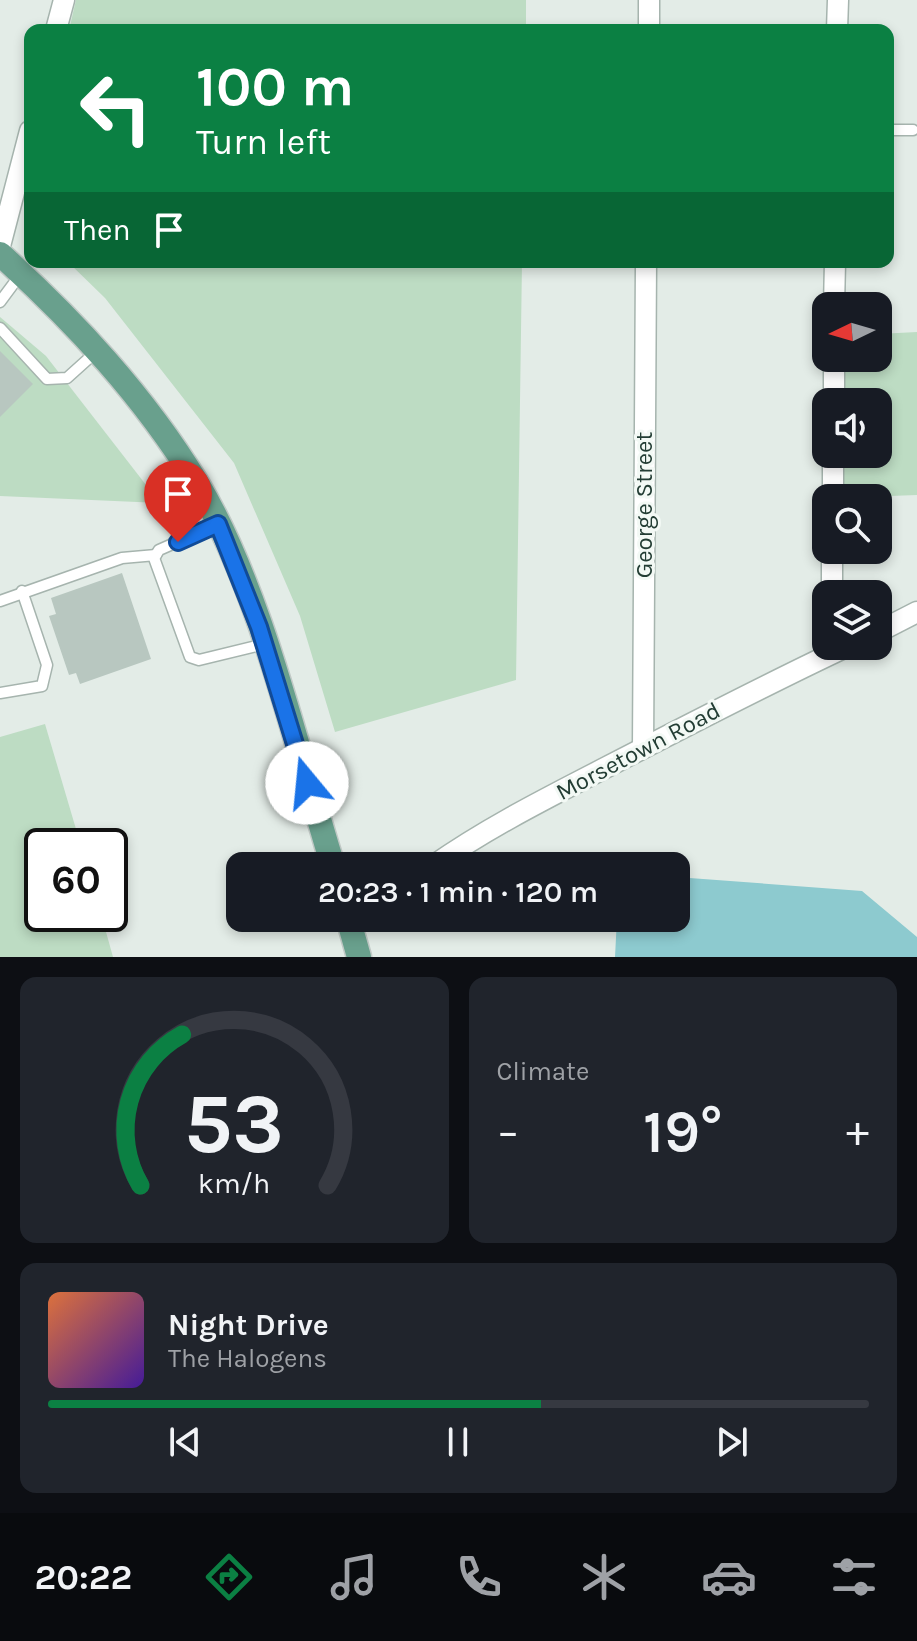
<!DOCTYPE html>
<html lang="en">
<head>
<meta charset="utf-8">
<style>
	:root { --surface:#171b24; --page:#20242c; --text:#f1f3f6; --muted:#9ea1a6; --line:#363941; --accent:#0b8043 }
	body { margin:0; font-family:Karla,sans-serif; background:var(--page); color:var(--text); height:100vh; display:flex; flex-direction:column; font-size:30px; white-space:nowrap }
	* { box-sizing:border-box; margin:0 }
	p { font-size:26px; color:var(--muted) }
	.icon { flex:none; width:44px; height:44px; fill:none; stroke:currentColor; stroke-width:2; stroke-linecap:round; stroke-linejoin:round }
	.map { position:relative; height:957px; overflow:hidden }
	.side { display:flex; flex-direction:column; gap:20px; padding:20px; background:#0d0f14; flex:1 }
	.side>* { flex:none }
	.banner { position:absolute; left:24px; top:24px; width:870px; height:244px; border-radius:16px; box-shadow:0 4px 12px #0003; background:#0b8043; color:#fff; overflow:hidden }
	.needle { width:52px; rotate:265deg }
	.controls { position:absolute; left:812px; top:292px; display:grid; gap:16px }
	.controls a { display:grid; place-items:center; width:80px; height:80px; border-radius:16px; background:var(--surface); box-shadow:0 4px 12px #0003; font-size:40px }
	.speed { position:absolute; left:24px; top:828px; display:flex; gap:16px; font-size:40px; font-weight:700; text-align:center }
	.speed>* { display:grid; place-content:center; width:104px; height:104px; border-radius:50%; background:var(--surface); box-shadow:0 4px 12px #0003; line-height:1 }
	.speed .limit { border:4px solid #111; border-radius:12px; background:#fff; color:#111 }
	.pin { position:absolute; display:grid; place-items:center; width:68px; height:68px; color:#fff; margin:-82px -34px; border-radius:50% 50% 50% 0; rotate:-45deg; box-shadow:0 0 8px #0007 }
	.pin .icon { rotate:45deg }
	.me { position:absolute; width:88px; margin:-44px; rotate:343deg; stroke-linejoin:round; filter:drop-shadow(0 0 6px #0008) }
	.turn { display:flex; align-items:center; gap:28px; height:168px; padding:0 40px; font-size:36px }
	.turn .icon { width:104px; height:104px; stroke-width:2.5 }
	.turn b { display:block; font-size:56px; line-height:68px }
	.then { display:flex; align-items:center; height:76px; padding:0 40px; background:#0003; gap:16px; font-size:30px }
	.big { font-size:60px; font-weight:600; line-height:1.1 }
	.side .widget { flex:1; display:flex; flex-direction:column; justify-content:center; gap:12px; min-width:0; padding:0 28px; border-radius:16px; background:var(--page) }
	.side .dial { align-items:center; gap:0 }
	.dial svg { height:208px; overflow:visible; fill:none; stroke:var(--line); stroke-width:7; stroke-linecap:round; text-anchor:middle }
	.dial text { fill:var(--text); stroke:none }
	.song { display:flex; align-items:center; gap:24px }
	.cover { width:96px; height:96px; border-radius:12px; background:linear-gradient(135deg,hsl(20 70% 55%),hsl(260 70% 35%)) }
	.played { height:8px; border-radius:4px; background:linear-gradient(90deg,var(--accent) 60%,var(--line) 60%) }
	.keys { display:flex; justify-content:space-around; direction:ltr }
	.heat { display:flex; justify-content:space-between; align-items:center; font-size:44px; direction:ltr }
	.side .tiles { flex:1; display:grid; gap:20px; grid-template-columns:1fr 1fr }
	.widget:last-child { grid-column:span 2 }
	.trip { position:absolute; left:226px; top:852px; width:464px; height:80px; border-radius:16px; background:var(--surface); box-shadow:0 4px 12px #0003; font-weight:600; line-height:80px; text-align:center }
	.tabs { display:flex; height:128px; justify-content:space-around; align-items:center; background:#090b0e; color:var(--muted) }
	.tabs .icon { width:56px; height:56px }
	.tabs .current { color:var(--accent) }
	.tabs b { font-size:36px; color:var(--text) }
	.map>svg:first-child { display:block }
	.green { fill:#bddcc3 }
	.water { fill:#8dcacf }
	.building { fill:#b8c7c0 }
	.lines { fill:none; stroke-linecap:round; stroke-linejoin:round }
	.lane-casing { stroke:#a6b4ae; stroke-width:13 }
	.street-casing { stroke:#a6b4ae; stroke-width:23 }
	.primary-casing { stroke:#c1c9c6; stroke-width:27 }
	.lane { stroke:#fff; stroke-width:10 }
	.street { stroke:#fff; stroke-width:20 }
	.primary { stroke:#69a08d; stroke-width:24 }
	.route-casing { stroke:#114b97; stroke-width:20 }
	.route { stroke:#1a73e8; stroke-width:14 }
	.labels { text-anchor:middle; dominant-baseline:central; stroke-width:6; stroke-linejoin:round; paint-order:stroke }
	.street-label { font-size:24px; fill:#233d34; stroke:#f3f9f5 }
</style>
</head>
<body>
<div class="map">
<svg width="917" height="957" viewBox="0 0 917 957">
	<rect width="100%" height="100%" fill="#e3ece7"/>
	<g class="green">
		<path d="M 76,0 L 526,0 L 526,30 L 69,30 Z"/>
		<path d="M 68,262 L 522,262 L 516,680 L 335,732 L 300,616 L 234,463 L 105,298 Z"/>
		<path d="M 0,317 L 46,356 L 160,503 L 0,496 Z"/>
		<path d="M 917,332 L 917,495 L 836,498 L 836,454 L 878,454 L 878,402 L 836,402 L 836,358 L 878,358 L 878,334 Z"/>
		<path d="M 45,724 L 81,846 L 42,846 L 42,914 L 101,914 L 113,957 L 0,957 L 0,737 Z"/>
	</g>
	<path class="water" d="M 676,877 L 862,891 L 917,937 L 917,957 L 615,957 L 617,918 L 676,918 Z"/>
	<g class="building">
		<path d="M 0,351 L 33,384 L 0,417 Z"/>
		<path d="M 122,573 L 151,659 L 80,684 L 76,673 L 69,675 L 49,616 L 56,614 L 51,598 Z"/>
	</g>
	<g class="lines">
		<g class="lane-casing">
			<g id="lane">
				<path d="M 888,130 L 913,130"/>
				<path d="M 0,302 L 20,275"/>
				<path d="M 0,328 L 47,379 L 67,378 L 97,351"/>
				<path d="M 218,524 L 159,550 L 154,558 L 190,657 L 199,660 L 265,644"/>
				<path d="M 0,601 L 122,558 L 156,555"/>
				<path d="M 0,693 L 42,686 L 47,665 L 22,591"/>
			</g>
		</g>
		<g class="street-casing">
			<g id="street">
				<path d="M 56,30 L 64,0"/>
				<path d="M 649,30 L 649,0"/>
				<path d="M 837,30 L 838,0"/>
				<path d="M 0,246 L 30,131"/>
				<path d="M 834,306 L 835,262"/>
				<path d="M 834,402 L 834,358"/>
				<path d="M 833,498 L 833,454"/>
				<path d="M 832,594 L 832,550"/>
				<path d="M 878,632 L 917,612"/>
				<path d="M 643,748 L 646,262"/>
				<path d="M 433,866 C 487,828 545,799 603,769 C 684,727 765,685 848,646"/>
			</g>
		</g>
		<g class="primary-casing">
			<g id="primary">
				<path d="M 0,254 C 75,322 144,396 197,483 C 261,589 296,747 333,866"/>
				<path d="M 348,918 L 359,957"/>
			</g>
		</g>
		<use href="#lane" class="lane"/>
		<use href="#street" class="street"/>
		<use href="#primary" class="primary"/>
	</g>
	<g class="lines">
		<g class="route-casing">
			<path id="route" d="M 178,542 L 218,524 L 259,627 L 307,783"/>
		</g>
		<use href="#route" class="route"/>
	</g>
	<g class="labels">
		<g class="street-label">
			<text transform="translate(644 505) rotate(-90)">George Street</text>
			<text transform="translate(638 751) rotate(-28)">Morsetown Road</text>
		</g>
	</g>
</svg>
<div class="controls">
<a><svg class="needle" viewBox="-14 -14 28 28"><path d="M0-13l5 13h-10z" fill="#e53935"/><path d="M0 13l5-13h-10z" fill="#9ea1a6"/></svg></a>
<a><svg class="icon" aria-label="sound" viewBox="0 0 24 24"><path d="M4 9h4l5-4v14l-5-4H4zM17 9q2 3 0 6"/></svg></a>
<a><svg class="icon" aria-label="search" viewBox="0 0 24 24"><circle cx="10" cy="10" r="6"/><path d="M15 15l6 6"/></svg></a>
<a><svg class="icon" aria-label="layers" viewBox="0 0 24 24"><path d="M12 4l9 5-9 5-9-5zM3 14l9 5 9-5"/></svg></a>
</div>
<div class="speed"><div class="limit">60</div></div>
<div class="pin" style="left:178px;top:542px;background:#d93025"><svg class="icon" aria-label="arrive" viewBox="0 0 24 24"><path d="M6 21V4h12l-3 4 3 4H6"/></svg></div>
<svg class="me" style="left:307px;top:783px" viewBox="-20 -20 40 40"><circle r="19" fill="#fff"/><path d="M0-13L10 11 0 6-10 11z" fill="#1a73e8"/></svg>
<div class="trip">20:23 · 1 min · 120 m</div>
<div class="banner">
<div class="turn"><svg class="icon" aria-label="left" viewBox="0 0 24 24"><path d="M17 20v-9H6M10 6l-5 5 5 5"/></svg><div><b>100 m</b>Turn left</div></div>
<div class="then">Then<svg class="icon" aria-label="arrive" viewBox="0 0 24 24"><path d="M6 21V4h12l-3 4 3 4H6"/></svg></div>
</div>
</div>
<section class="side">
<div class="tiles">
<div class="widget dial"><svg viewBox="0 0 100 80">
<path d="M14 69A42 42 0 1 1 86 69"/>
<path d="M14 69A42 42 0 0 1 30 11" stroke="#0b8043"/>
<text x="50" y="56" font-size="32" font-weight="700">53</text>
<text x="50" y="72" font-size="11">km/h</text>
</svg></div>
<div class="widget"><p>Climate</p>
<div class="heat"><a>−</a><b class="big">19°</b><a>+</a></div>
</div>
<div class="widget">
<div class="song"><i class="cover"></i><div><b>Night Drive</b><p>The Halogens</p></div></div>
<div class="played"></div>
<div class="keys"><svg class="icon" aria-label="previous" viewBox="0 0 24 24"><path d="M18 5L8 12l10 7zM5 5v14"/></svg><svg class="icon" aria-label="pause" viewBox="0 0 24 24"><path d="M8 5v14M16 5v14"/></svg><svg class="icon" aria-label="next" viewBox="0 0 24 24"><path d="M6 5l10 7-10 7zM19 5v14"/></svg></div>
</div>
</div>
</section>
<nav class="tabs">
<b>20:22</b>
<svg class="icon current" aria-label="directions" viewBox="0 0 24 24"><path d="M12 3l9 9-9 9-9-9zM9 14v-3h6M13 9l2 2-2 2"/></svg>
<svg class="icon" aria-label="music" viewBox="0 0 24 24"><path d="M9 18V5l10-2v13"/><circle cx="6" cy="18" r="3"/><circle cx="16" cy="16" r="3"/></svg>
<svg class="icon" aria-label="phone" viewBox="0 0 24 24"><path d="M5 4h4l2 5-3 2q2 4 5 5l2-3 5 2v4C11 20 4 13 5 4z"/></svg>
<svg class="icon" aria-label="climate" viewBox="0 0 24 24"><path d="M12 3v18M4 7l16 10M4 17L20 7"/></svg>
<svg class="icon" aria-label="car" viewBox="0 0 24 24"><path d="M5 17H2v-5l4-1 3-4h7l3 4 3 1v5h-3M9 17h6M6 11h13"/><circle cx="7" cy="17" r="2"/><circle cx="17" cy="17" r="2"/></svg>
<svg class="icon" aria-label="filters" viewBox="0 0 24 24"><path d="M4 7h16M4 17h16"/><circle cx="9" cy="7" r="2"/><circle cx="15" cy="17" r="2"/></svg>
</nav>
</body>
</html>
